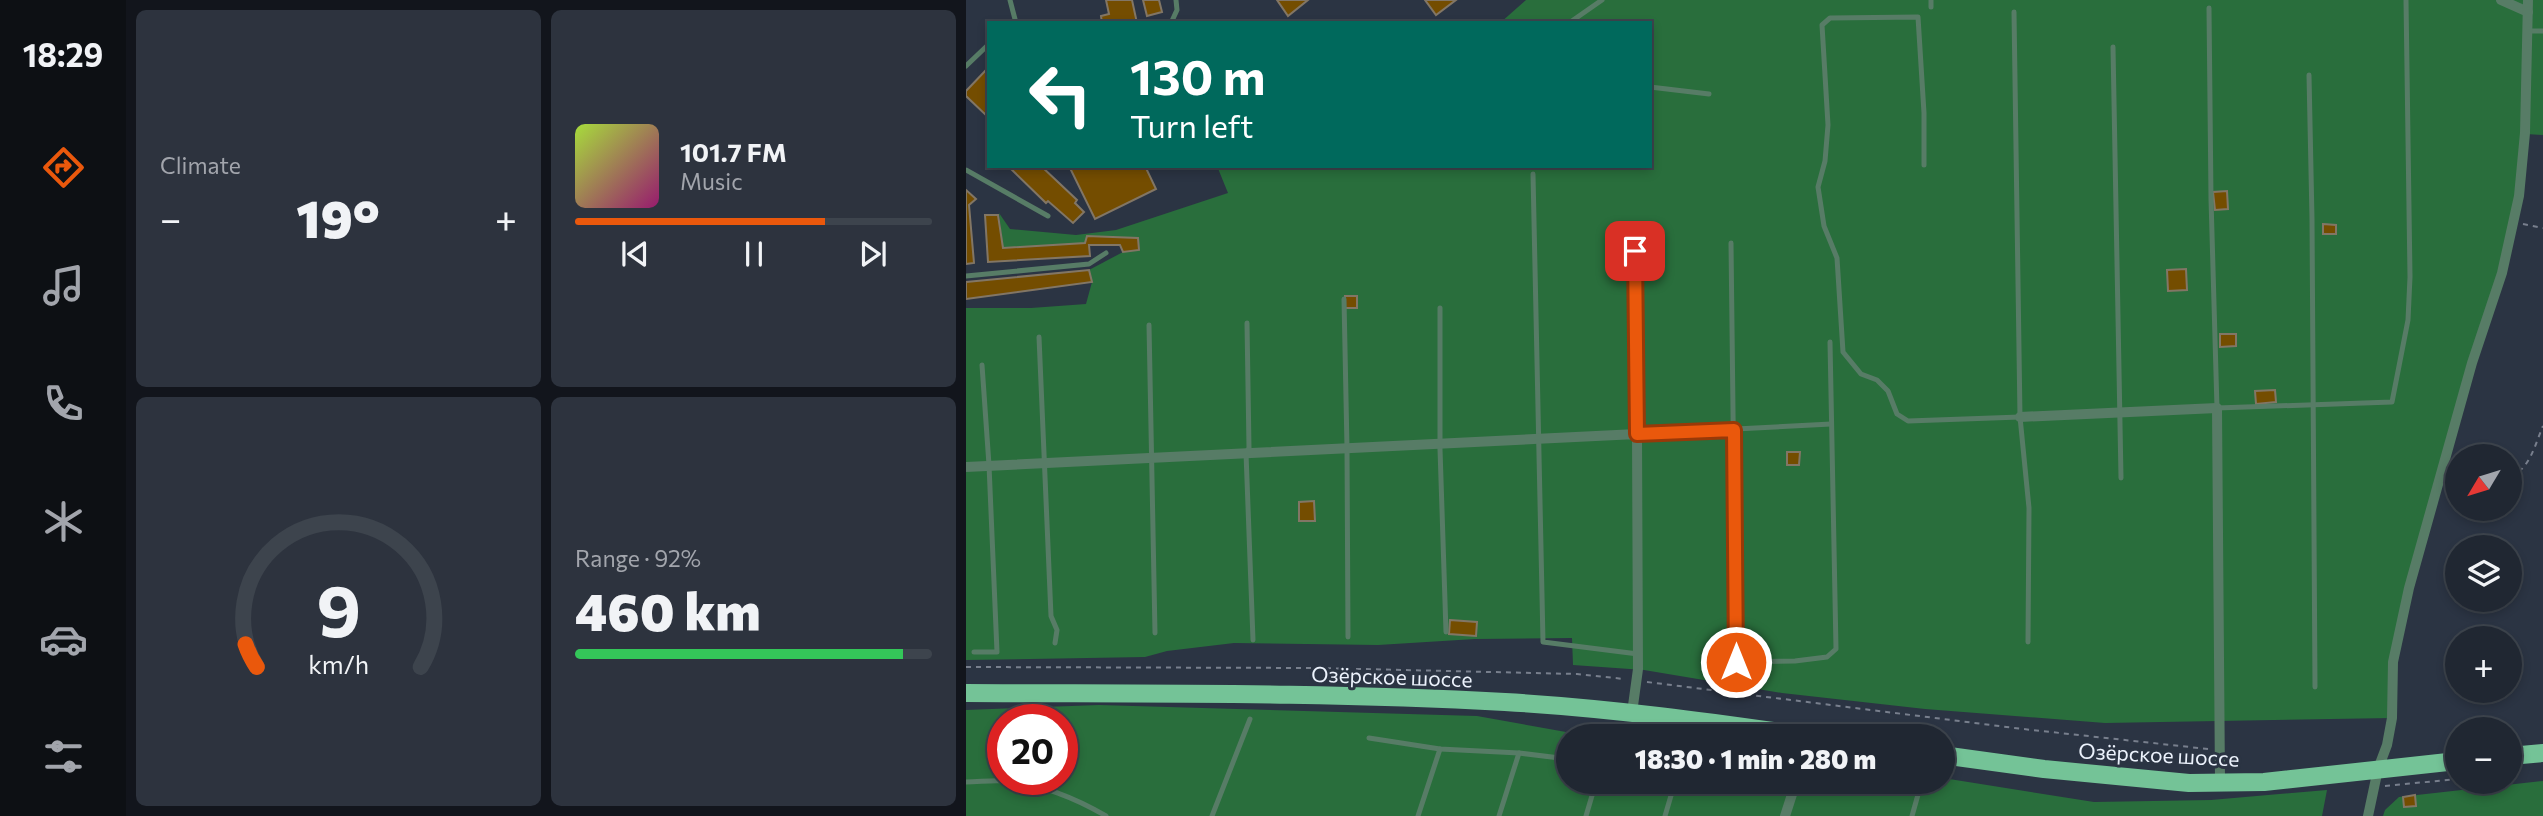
<!DOCTYPE html>
<html lang="en">
<head>
<meta charset="utf-8">
<style>
	:root { --surface:#202732; --page:#2d333e; --text:#f1f3f6; --muted:#a2a5ac; --line:#3d444d; --accent:#ea580c }
	body { margin:0; font-family:Commissioner,sans-serif; background:var(--page); color:var(--text); height:100vh; display:flex; flex-direction:column; font-size:26px; white-space:nowrap }
	* { box-sizing:border-box; margin:0 }
	p { font-size:23px; color:var(--muted) }
	.icon { flex:none; width:38px; height:38px; fill:none; stroke:currentColor; stroke-width:2; stroke-linecap:round; stroke-linejoin:round }
	.map { position:relative; flex:1; overflow:hidden }
	.panel { display:flex; flex-direction:column; gap:10px; padding:10px; background:#12151c; width:840px }
	.panel>* { flex:none }
	.banner { position:absolute; left:21px; top:21px; width:665px; height:147px; border-radius:0px; box-shadow:0 4px 10px #0003,0 0 0 2px var(--line); background:#00695c; color:#fff; overflow:hidden }
	.needle { width:46px; rotate:232deg }
	.fabs { position:absolute; left:1479px; top:444px; display:grid; gap:14px }
	.fabs a { display:grid; place-items:center; width:77px; height:77px; border-radius:50%; background:var(--surface); box-shadow:0 4px 10px #0003,0 0 0 2px var(--line); font-size:35px }
	.speed { position:absolute; left:21px; top:704px; display:flex; gap:14px; font-size:35px; font-weight:700; text-align:center }
	.speed>* { display:grid; place-content:center; width:91px; height:91px; border-radius:50%; background:var(--surface); box-shadow:0 4px 10px #0003,0 0 0 2px var(--line); line-height:1 }
	.speed .limit { border:10px solid #d22; background:#fff; color:#111 }
	.pin { position:absolute; display:grid; place-items:center; width:60px; height:60px; color:#fff; margin:-30px; border-radius:14px; box-shadow:0 4px 10px #0006 }
	.me { position:absolute; width:77px; margin:-38px; rotate:0deg; stroke-linejoin:round; filter:drop-shadow(0 0 5px #0008) }
	.turn { display:flex; align-items:center; gap:24px; height:147px; padding:0 28px; font-size:32px }
	.turn .icon { width:91px; height:91px; stroke-width:2.5 }
	.turn b { display:block; font-size:49px; line-height:60px }
	.big { font-size:52px; font-weight:800; line-height:1.1 }
	.panel .card { flex:1; display:flex; flex-direction:column; justify-content:center; gap:10px; min-width:0; padding:0 24px; border-radius:10px; background:var(--page) }
	.panel .dial { align-items:center; gap:0 }
	.dial svg { height:182px; overflow:visible; fill:none; stroke:var(--line); stroke-width:7; stroke-linecap:round; text-anchor:middle }
	.dial text { fill:var(--text); stroke:none }
	.song { display:flex; align-items:center; gap:21px }
	.cover { width:84px; height:84px; border-radius:10px; background:linear-gradient(135deg,hsl(80 70% 55%),hsl(320 70% 35%)) }
	.played { height:7px; border-radius:4px; background:linear-gradient(90deg,var(--accent) 70%,var(--line) 70%) }
	.keys { display:flex; justify-content:space-around; direction:ltr }
	.heat { display:flex; justify-content:space-between; align-items:center; font-size:38px; direction:ltr }
	.charge { height:10px; border-radius:5px; background:linear-gradient(90deg,#34c759 92%,var(--line) 0) }
	.panel .tiles { flex:1; display:grid; gap:10px; grid-template-columns:repeat(2,1fr) }
	.trip { position:absolute; left:590px; top:724px; width:399px; height:70px; border-radius:35px; background:var(--surface); box-shadow:0 4px 10px #0003,0 0 0 2px var(--line); font-weight:800; line-height:70px; text-align:center }
	main { display:flex; flex:1; min-height:0 }
	.menu { display:flex; flex-direction:column; width:126px; justify-content:space-around; align-items:center; background:#0d1014; color:var(--muted) }
	.menu .icon { width:49px; height:49px }
	.menu .active { color:var(--accent) }
	.menu b { font-size:32px; color:var(--text) }
	.map>svg:first-child { display:block }
	.green { fill:#296e3c; fill-rule:evenodd }
	.building { fill:#744d00; stroke:#827665; stroke-width:2 }
	.lines { fill:none; stroke-linecap:round; stroke-linejoin:round }
	.path { stroke:#787f8d; stroke-width:2; stroke-dasharray:5 5; stroke-linecap:butt }
	.service { stroke:#577c66; stroke-width:5 }
	.minor { stroke:#577c66; stroke-width:10 }
	.primary { stroke:#74c397; stroke-width:18 }
	.route-casing { stroke:#983908; stroke-width:18 }
	.route { stroke:#ea580c; stroke-width:12 }
	.labels { text-anchor:middle; dominant-baseline:central; stroke-width:6; stroke-linejoin:round; paint-order:stroke }
	.street-label { font-size:21px; fill:#ecf2fc; stroke:#2b3443 }
</style>
</head>
<body>
<main>
<nav class="menu">
<b>18:29</b>
<svg class="icon active" aria-label="directions" viewBox="0 0 24 24"><path d="M12 3l9 9-9 9-9-9zM9 14v-3h6M13 9l2 2-2 2"/></svg>
<svg class="icon" aria-label="music" viewBox="0 0 24 24"><path d="M9 18V5l10-2v13"/><circle cx="6" cy="18" r="3"/><circle cx="16" cy="16" r="3"/></svg>
<svg class="icon" aria-label="phone" viewBox="0 0 24 24"><path d="M5 4h4l2 5-3 2q2 4 5 5l2-3 5 2v4C11 20 4 13 5 4z"/></svg>
<svg class="icon" aria-label="climate" viewBox="0 0 24 24"><path d="M12 3v18M4 7l16 10M4 17L20 7"/></svg>
<svg class="icon" aria-label="car" viewBox="0 0 24 24"><path d="M5 17H2v-5l4-1 3-4h7l3 4 3 1v5h-3M9 17h6M6 11h13"/><circle cx="7" cy="17" r="2"/><circle cx="17" cy="17" r="2"/></svg>
<svg class="icon" aria-label="filters" viewBox="0 0 24 24"><path d="M4 7h16M4 17h16"/><circle cx="9" cy="7" r="2"/><circle cx="15" cy="17" r="2"/></svg>
</nav>
<section class="panel">
<div class="tiles">
<div class="card"><p>Climate</p>
<div class="heat"><a>−</a><b class="big">19°</b><a>+</a></div>
</div>
<div class="card">
<div class="song"><i class="cover"></i><div><b>101.7 FM</b><p>Music</p></div></div>
<div class="played"></div>
<div class="keys"><svg class="icon" aria-label="previous" viewBox="0 0 24 24"><path d="M18 5L8 12l10 7zM5 5v14"/></svg><svg class="icon" aria-label="pause" viewBox="0 0 24 24"><path d="M8 5v14M16 5v14"/></svg><svg class="icon" aria-label="next" viewBox="0 0 24 24"><path d="M6 5l10 7-10 7zM19 5v14"/></svg></div>
</div>
<div class="card dial"><svg viewBox="0 0 100 80">
<path d="M14 69A42 42 0 1 1 86 69"/>
<path d="M14 69A42 42 0 0 1 9 59" stroke="#ea580c"/>
<text x="50" y="56" font-size="32" font-weight="700">9</text>
<text x="50" y="72" font-size="11">km/h</text>
</svg></div>
<div class="card"><p>Range · 92%</p><b class="big">460 km</b><div class="charge"></div></div>
</div>
</section>
<div class="map">
<svg width="1577" height="816" viewBox="0 0 1577 816">
	<rect width="100%" height="100%" fill="#2b3443"/>
	<g class="green">
		<path d="M 560,0 L 1577,0 L 1577,135 L 1560,134 L 1553,196 L 1427,662 L 1426,718 L 1139,723 L 959,709 L 816,693 L 678,670 L 607,665 L 606,638 L 509,639 L 412,645 L 268,643 L 201,651 L 179,657 L 0,660 L 0,308 L 65,308 L 120,304 L 126,282 L 123,270 L 157,252 L 173,250 L 171,238 L 121,236 L 119,243 L 37,248 L 33,213 L 44,229 L 110,235 L 150,230 L 262,193 L 251,166 L 684,166 L 684,23 L 534,23 Z"/>
		<path d="M 133,705 L 511,716 L 628,737 L 602,737 L 602,782 L 976,782 L 977,778 L 1128,802 L 1245,800 L 1361,790 L 1356,816 L 0,816 L 0,710 ZM 37,719 L 96,719 L 96,779 L 37,779 Z"/>
		<path d="M 1577,781 L 1577,816 L 1417,816 L 1419,810 L 1433,797 Z"/>
	</g>
	<g class="building">
		<path d="M 140,0 L 166,0 L 171,23 L 136,23 L 135,16 L 143,14 Z"/>
		<path d="M 177,0 L 193,0 L 196,12 L 181,16 Z"/>
		<path d="M 311,0 L 342,0 L 322,16 Z"/>
		<path d="M 459,0 L 490,0 L 470,15 Z"/>
		<path d="M 21,69 L 23,71 L 23,118 L 0,96 L 0,91 Z"/>
		<path d="M 42,166 L 75,166 L 111,200 L 109,203 L 118,212 L 107,223 L 82,201 L 80,203 Z"/>
		<path d="M 103,166 L 179,166 L 190,189 L 129,219 Z"/>
		<path d="M 0,190 L 10,199 L 3,205 L 8,263 L 0,264 Z"/>
		<path d="M 1261,191 L 1262,209 L 1249,210 L 1247,192 Z"/>
		<path d="M 19,215 L 32,215 L 37,248 L 119,243 L 121,236 L 172,238 L 173,250 L 157,252 L 154,245 L 123,245 L 124,256 L 22,262 Z"/>
		<path d="M 1357,224 L 1370,225 L 1370,234 L 1357,234 Z"/>
		<path d="M 1220,269 L 1221,290 L 1202,291 L 1201,270 Z"/>
		<path d="M 123,270 L 126,282 L 0,299 L 0,282 Z"/>
		<rect x="379" y="296" width="12" height="12"/>
		<path d="M 1254,334 L 1270,334 L 1270,346 L 1254,347 Z"/>
		<path d="M 1309,390 L 1310,402 L 1290,404 L 1289,391 Z"/>
		<path d="M 821,452 L 834,452 L 833,465 L 821,465 Z"/>
		<path d="M 348,501 L 349,521 L 333,521 L 333,502 Z"/>
		<path d="M 484,620 L 511,622 L 510,636 L 483,634 Z"/>
		<path d="M 1449,795 L 1450,806 L 1438,807 L 1437,797 Z"/>
	</g>
	<g class="lines">
		<g class="path">
			<path d="M 1557,224 L 1577,228"/>
			<path d="M 1544,476 C 1564,470 1569,444 1577,426"/>
			<path d="M 0,667 L 352,668 L 611,674 L 658,679"/>
			<path d="M 681,682 L 1057,729 L 1242,749"/>
			<path d="M 1419,786 L 1491,779"/>
		</g>
		<g class="service">
			<path d="M 44,0 L 50,23"/>
			<path d="M 965,0 L 965,7"/>
			<path d="M 1243,8 L 1245,199 L 1251,408 L 1426,402 L 1442,320 L 1444,277 L 1440,0"/>
			<path d="M 1048,12 L 1054,417 L 1063,508 L 1062,642"/>
			<path d="M 205,23 L 211,10 L 210,0"/>
			<path d="M 271,23 L 274,23"/>
			<path d="M 603,23 L 636,0"/>
			<path d="M 1563,31 L 1577,31"/>
			<path d="M 1147,47 L 1155,478"/>
			<path d="M 0,66 L 23,44"/>
			<path d="M 1343,75 L 1346,219 L 1349,687"/>
			<path d="M 684,87 L 743,94"/>
			<path d="M 958,165 L 958,113 L 952,17 L 864,18 L 856,25 L 862,125 L 859,161 L 852,187 L 858,226 L 871,258 L 877,352 L 895,374 L 911,380 L 922,391 L 931,414 L 942,421 L 1054,417"/>
			<path d="M 0,170 L 82,216"/>
			<path d="M 567,174 L 577,642 L 672,654"/>
			<path d="M 669,225 L 671,434 L 865,424"/>
			<path d="M 765,243 L 770,662 L 829,661 L 861,657 L 870,649 L 864,342"/>
			<path d="M 0,276 L 123,264 L 140,253"/>
			<path d="M 378,299 L 381,448 L 382,637"/>
			<path d="M 474,308 L 474,449 L 480,632"/>
			<path d="M 281,323 L 283,448 L 280,453 L 287,640"/>
			<path d="M 183,325 L 189,633"/>
			<path d="M 73,337 L 85,616 L 91,630 L 89,643"/>
			<path d="M 8,652 L 31,652 L 23,465 L 16,365"/>
			<path d="M 403,738 L 474,749 L 553,753 L 602,759"/>
			<path d="M 0,782 C 13,782 26,780 38,781 C 73,783 111,799 140,816"/>
			<path d="M 246,816 L 284,719"/>
			<path d="M 452,816 L 474,749"/>
			<path d="M 533,816 L 553,753"/>
			<path d="M 620,816 L 630,782"/>
			<path d="M 699,816 L 709,782"/>
			<path d="M 946,816 L 955,784"/>
		</g>
		<g class="minor">
			<path d="M 1535,0 L 1562,12"/>
			<path d="M 1054,417 L 1251,408 L 1254,782"/>
			<path d="M 0,467 L 671,434 L 672,669 L 666,713"/>
			<path d="M 819,816 L 830,782"/>
			<path d="M 1402,816 L 1412,769 L 1421,745 L 1426,718 L 1427,662 L 1443,588 L 1506,363 L 1536,273 L 1553,196 L 1559,133 L 1562,0"/>
		</g>
		<g class="primary">
			<path d="M 0,693 C 180,694 360,692 539,702 C 643,708 746,722 849,737"/>
			<path d="M 976,755 L 1078,769 L 1223,783 L 1298,782 L 1491,761"/>
			<path d="M 1544,756 L 1577,753"/>
		</g>
	</g>
	<g class="lines">
		<g class="route-casing">
			<path id="route" d="M 669,251 L 671,434 L 768,430 L 770,662"/>
		</g>
		<use href="#route" class="route"/>
	</g>
	<g class="labels">
		<g class="street-label">
			<text transform="translate(426 676) rotate(2)">Озёрское шоссе</text>
			<text transform="translate(1193 754) rotate(3)">Озёрское шоссе</text>
		</g>
	</g>
</svg>
<div class="fabs">
<a><svg class="needle" viewBox="-14 -14 28 28"><path d="M0-13l5 13h-10z" fill="#e53935"/><path d="M0 13l5-13h-10z" fill="#a2a5ac"/></svg></a>
<a><svg class="icon" aria-label="layers" viewBox="0 0 24 24"><path d="M12 4l9 5-9 5-9-5zM3 14l9 5 9-5"/></svg></a>
<a>+</a>
<a>−</a>
</div>
<div class="speed"><div class="limit">20</div></div>
<div class="pin" style="left:669px;top:251px;background:#d93025"><svg class="icon" aria-label="arrive" viewBox="0 0 24 24"><path d="M6 21V4h12l-3 4 3 4H6"/></svg></div>
<svg class="me" style="left:770px;top:662px" viewBox="-20 -20 40 40"><circle r="17" fill="#ea580c" stroke="#fff" stroke-width="3"/><path d="M0-11L8 9 0 5-8 9z" fill="#fff"/></svg>
<div class="trip">18:30 · 1 min · 280 m</div>
<div class="banner">
<div class="turn"><svg class="icon" aria-label="left" viewBox="0 0 24 24"><path d="M17 20v-9H6M10 6l-5 5 5 5"/></svg><div><b>130 m</b>Turn left</div></div>
</div>
</div>
</main>
</body>
</html>
